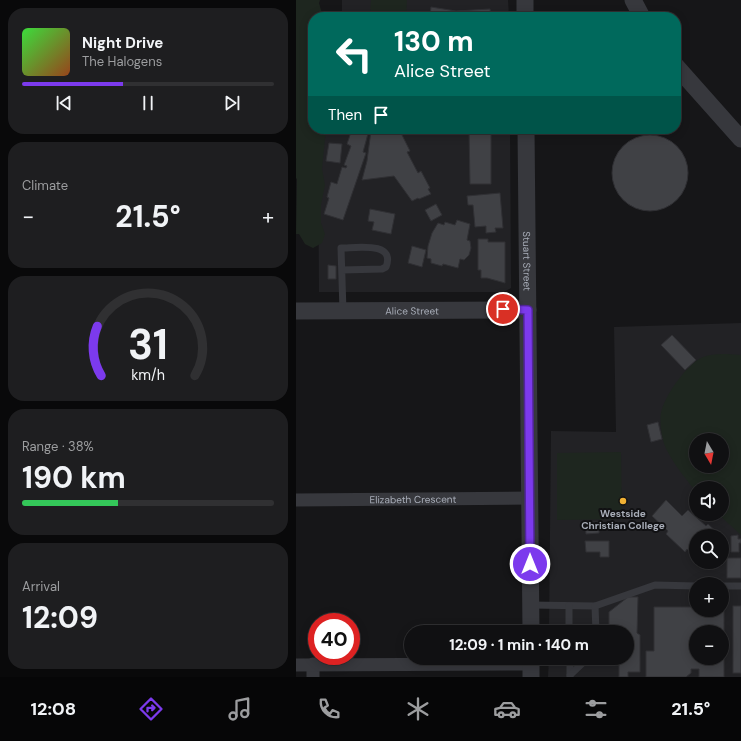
<!DOCTYPE html>
<html lang="en">
<head>
<meta charset="utf-8">
<style>
	:root { --surface:#101012; --page:#1e1e20; --text:#f1f3f6; --muted:#9c9d9f; --line:#303032; --accent:#7c3aed }
	body { margin:0; font-family:"DM Sans",sans-serif; background:var(--page); color:var(--text); height:100vh; display:flex; flex-direction:column; font-size:15px; white-space:nowrap }
	* { box-sizing:border-box; margin:0 }
	p { font-size:13px; color:var(--muted) }
	.icon { flex:none; width:22px; height:22px; fill:none; stroke:currentColor; stroke-width:2; stroke-linecap:round; stroke-linejoin:round }
	.map { position:relative; flex:1; overflow:hidden }
	.side { display:flex; flex-direction:column; gap:8px; padding:8px; background:#09090a; width:296px }
	.side>* { flex:none }
	.guide { position:absolute; left:12px; top:12px; width:373px; height:122px; border-radius:16px; box-shadow:0 2px 10px #0003,0 0 0 1px var(--line); background:#00695c; color:#fff; overflow:hidden }
	.needle { width:26px; rotate:170deg }
	.tools { position:absolute; left:393px; top:433px; display:grid; gap:8px }
	.tools a { display:grid; place-items:center; width:40px; height:40px; border-radius:50%; background:var(--surface); box-shadow:0 2px 10px #0003,0 0 0 1px var(--line); font-size:20px }
	.speed { position:absolute; left:12px; top:613px; display:flex; gap:8px; font-size:20px; font-weight:700; text-align:center }
	.speed>* { display:grid; place-content:center; width:52px; height:52px; border-radius:50%; background:var(--surface); box-shadow:0 2px 10px #0003,0 0 0 1px var(--line); line-height:1 }
	.speed .limit { border:6px solid #d22; background:#fff; color:#111 }
	.pin { position:absolute; display:grid; place-items:center; width:34px; height:34px; color:#fff; margin:-17px; border:2px solid #fff; border-radius:50%; box-shadow:0 1px 4px #0007 }
	.me { position:absolute; width:44px; margin:-22px; rotate:0deg; stroke-linejoin:round; filter:drop-shadow(0 0 3px #0008) }
	.turn { display:flex; align-items:center; gap:14px; height:84px; padding:0 20px; font-size:18px }
	.turn .icon { width:52px; height:52px; stroke-width:2.5 }
	.turn b { display:block; font-size:28px; line-height:34px }
	.then { display:flex; align-items:center; height:38px; padding:0 20px; background:#0003; gap:8px; font-size:15px }
	.big { font-size:30px; font-weight:700; line-height:1.1 }
	.side .card { flex:1; display:flex; flex-direction:column; justify-content:center; gap:6px; min-width:0; padding:0 14px; border-radius:16px; background:var(--page) }
	.side .dial { align-items:center; gap:0 }
	.dial svg { height:104px; overflow:visible; fill:none; stroke:var(--line); stroke-width:7; stroke-linecap:round; text-anchor:middle }
	.dial text { fill:var(--text); stroke:none }
	.song { display:flex; align-items:center; gap:12px }
	.cover { width:48px; height:48px; border-radius:6px; background:linear-gradient(135deg,hsl(120 70% 55%),hsl(20 70% 35%)) }
	.played { height:4px; border-radius:2px; background:linear-gradient(90deg,var(--accent) 40%,var(--line) 40%) }
	.keys { display:flex; justify-content:space-around; direction:ltr }
	.heat { display:flex; justify-content:space-between; align-items:center; font-size:22px; direction:ltr }
	.charge { height:6px; border-radius:3px; background:linear-gradient(90deg,#34c759 38%,var(--line) 0) }
	.trip { position:absolute; left:108px; top:625px; width:230px; height:40px; border-radius:20px; background:var(--surface); box-shadow:0 2px 10px #0003,0 0 0 1px var(--line); font-weight:700; line-height:40px; text-align:center }
	.tabs { display:flex; height:64px; justify-content:space-around; align-items:center; background:#060607; color:var(--muted) }
	.tabs .icon { width:28px; height:28px }
	.tabs .active { color:var(--accent) }
	.tabs b { font-size:18px; color:var(--text) }
	main { display:flex; flex:1; min-height:0 }
	.map>svg:first-child { display:block }
	.built { fill:#222225; fill-rule:evenodd }
	.green { fill:#1e261f; fill-rule:evenodd }
	.building { fill:#404145; stroke:#303034; fill-rule:evenodd }
	.lines { fill:none; stroke-linecap:round; stroke-linejoin:round }
	.service { stroke:#37383d; stroke-width:7 }
	.minor { stroke:#37383d; stroke-width:13 }
	.tertiary { stroke:#37383d; stroke-width:17 }
	.route-casing { stroke:#51269a; stroke-width:10 }
	.route { stroke:#7c3aed; stroke-width:7 }
	.poi-dot { fill:#f2b134; stroke:#111113; stroke-width:1.5 }
	.labels { text-anchor:middle; dominant-baseline:central; stroke-width:4; stroke-linejoin:round; paint-order:stroke }
	.street-label { font-size:10px; fill:#a8adb8; stroke:#111113 }
	.poi-label { font-size:10px; font-weight:bold; fill:#a8adb8; stroke:#111113 }
</style>
</head>
<body>
<main>
<section class="side">
<div class="card">
<div class="song"><i class="cover"></i><div><b>Night Drive</b><p>The Halogens</p></div></div>
<div class="played"></div>
<div class="keys"><svg class="icon" aria-label="previous" viewBox="0 0 24 24"><path d="M18 5L8 12l10 7zM5 5v14"/></svg><svg class="icon" aria-label="pause" viewBox="0 0 24 24"><path d="M8 5v14M16 5v14"/></svg><svg class="icon" aria-label="next" viewBox="0 0 24 24"><path d="M6 5l10 7-10 7zM19 5v14"/></svg></div>
</div>
<div class="card"><p>Climate</p>
<div class="heat"><a>−</a><b class="big">21.5°</b><a>+</a></div>
</div>
<div class="card dial"><svg viewBox="0 0 100 80">
<path d="M14 69A42 42 0 1 1 86 69"/>
<path d="M14 69A42 42 0 0 1 11 31" stroke="#7c3aed"/>
<text x="50" y="56" font-size="32" font-weight="700">31</text>
<text x="50" y="72" font-size="11">km/h</text>
</svg></div>
<div class="card"><p>Range · 38%</p><b class="big">190 km</b><div class="charge"></div></div>
<div class="card"><p>Arrival</p><b class="big">12:09</b></div>
</section>
<div class="map">
<svg width="445" height="677" viewBox="0 0 445 677">
	<rect width="100%" height="100%" fill="#161618"/>
	<g class="built">
		<path d="M 46,0 L 212,0 L 213,17 L 46,17 Z"/>
		<path d="M 26,129 L 214,129 L 215,288 L 208,292 L 23,292 L 22,143 Z"/>
		<path d="M 445,323 L 445,677 L 252,677 L 253,658 L 331,658 L 331,632 L 253,632 L 255,431 L 320,432 L 318,327 ZM 400,440 L 426,440 L 426,466 L 400,466 ZM 400,488 L 426,488 L 426,514 L 400,514 ZM 400,536 L 426,536 L 426,562 L 400,562 ZM 400,584 L 426,584 L 426,610 L 400,610 ZM 400,632 L 426,632 L 426,658 L 400,658 Z"/>
	</g>
	<g class="green">
		<path d="M 0,0 L 24,0 L 23,3 L 27,17 L 17,17 L 17,129 L 30,129 L 26,169 L 29,185 L 25,205 L 25,223 L 29,234 L 26,243 L 17,248 L 9,244 L 3,234 L 0,234 L 1,179 L 0,178 Z"/>
		<path d="M 75,0 L 111,0 L 110,17 L 74,17 Z"/>
		<path d="M 431,354 L 445,355 L 445,535 L 422,514 L 426,514 L 426,488 L 400,488 L 400,491 C 390,480 370,454 367,440 C 365,431 363,418 366,409 C 371,393 391,364 407,357 C 415,354 423,354 431,354 ZM 400,440 L 426,440 L 426,466 L 400,466 Z"/>
		<path d="M 325,452 L 326,519 L 261,520 L 261,453 Z"/>
	</g>
	<g class="building">
		<path d="M 135,7 L 160,11 L 194,9 L 195,17 L 132,17 L 132,16 L 134,16 Z"/>
		<path d="M 56,129 L 103,129 L 114,151 L 111,152 L 122,173 L 125,171 L 134,188 L 132,189 L 135,194 L 123,199 L 122,198 L 116,201 L 98,176 L 66,180 L 71,161 L 75,131 L 73,130 L 67,152 L 70,153 L 47,220 L 28,214 L 33,198 L 31,197 L 35,182 L 41,184 L 46,167 L 50,168 L 51,166 L 48,165 L 55,146 L 51,144 Z"/>
		<path d="M 173,129 L 195,129 L 195,184 L 174,184 Z"/>
		<circle cx="354" cy="173" r="38"/>
		<path d="M 33,143 L 46,144 L 44,163 L 30,161 Z"/>
		<path d="M 204,193 L 207,228 L 199,228 L 200,232 L 190,233 L 190,226 L 179,227 L 177,205 L 172,205 L 171,196 Z"/>
		<path d="M 140,204 L 146,215 L 135,221 L 129,210 Z"/>
		<path d="M 74,209 L 99,214 L 95,234 L 76,230 L 78,222 L 72,221 Z"/>
		<path d="M 161,220 L 174,224 L 171,240 L 174,241 L 175,248 L 173,255 L 168,260 L 164,259 L 162,268 L 147,264 L 146,266 L 135,263 L 135,259 L 131,258 L 132,246 L 136,233 L 142,223 L 148,225 L 149,222 L 159,225 Z"/>
		<path d="M 182,239 L 192,239 L 192,242 L 209,242 L 209,283 L 191,278 L 185,278 L 185,270 L 182,270 Z"/>
		<path d="M 116,246 L 130,250 L 126,267 L 112,263 Z"/>
		<path d="M 32,265 L 40,266 L 40,279 L 32,279 Z"/>
		<path d="M 376,335 L 400,360 L 389,370 L 365,345 Z"/>
		<path d="M 362,422 L 366,439 L 355,442 L 351,425 Z"/>
		<path d="M 370,500 L 386,516 L 392,510 L 410,526 L 412,524 L 425,536 L 400,536 L 400,557 L 391,549 L 389,552 L 370,534 L 372,531 L 356,516 Z"/>
		<path d="M 289,522 L 303,522 L 303,533 L 290,534 Z"/>
		<path d="M 442,535 L 442,539 L 445,539 L 445,543 L 443,543 L 443,552 L 435,552 L 435,536 Z"/>
		<path d="M 289,541 L 313,541 L 313,557 L 304,557 L 304,552 L 290,552 Z"/>
		<rect x="431" y="558" width="14" height="20"/>
		<path d="M 332,597 L 342,597 L 341,633 L 344,635 L 344,672 L 332,672 L 332,677 L 323,677 L 323,658 L 331,658 L 331,632 L 313,632 L 313,612 Z"/>
		<rect x="437" y="606" width="8" height="67"/>
		<path d="M 358,607 L 400,607 L 400,610 L 426,610 L 426,607 L 428,607 L 428,677 L 403,677 L 403,669 L 395,669 L 395,673 L 390,677 L 350,677 L 350,651 L 358,651 ZM 400,632 L 426,632 L 426,658 L 400,658 Z"/>
	</g>
	<g class="lines">
		<g class="service">
			<path d="M 46,270 L 86,269 L 90,267 C 100,241 60,248 45,248 L 47,311"/>
			<path d="M 426,586 L 445,586"/>
			<path d="M 235,605 L 299,606 L 300,632"/>
			<path d="M 273,606 L 273,632"/>
			<path d="M 299,606 L 359,585 L 400,586"/>
			<path d="M 274,658 L 274,675"/>
			<path d="M 274,677 L 274,675 L 292,658"/>
		</g>
		<g class="minor">
			<path id="s1" d="M 0,500 L 234,498"/>
			<path d="M 17,664 L 17,677"/>
			<path d="M 0,665 L 235,664"/>
		</g>
		<g class="tertiary">
			<path d="M 337,0 L 346,17"/>
			<path d="M 229,17 L 229,0"/>
			<path d="M 380,66 L 445,139"/>
			<path id="s2" d="M 230,129 L 235,632"/>
			<path id="s3" d="M 0,311 L 232,310"/>
			<path d="M 235,658 L 235,677"/>
		</g>
	</g>
	<g class="lines">
		<g class="route-casing">
			<path id="route" d="M 207,309 L 232,310 L 234,564"/>
		</g>
		<use href="#route" class="route"/>
	</g>
	<circle class="poi-dot" cx="327" cy="501" r="4"/>
	<g class="labels">
		<g class="street-label">
			<text stroke="none"><textPath href="#s2" startOffset="132">Stuart Street</textPath></text>
			<text stroke="none"><textPath href="#s3" startOffset="116">Alice Street</textPath></text>
			<text stroke="none"><textPath href="#s1" startOffset="117">Elizabeth Crescent</textPath></text>
		</g>
		<g class="poi-label">
			<text x="327" y="513">Westside<tspan x="327" dy="12">Christian College</tspan></text>
		</g>
	</g>
</svg>
<div class="tools">
<a><svg class="needle" viewBox="-14 -14 28 28"><path d="M0-13l5 13h-10z" fill="#e53935"/><path d="M0 13l5-13h-10z" fill="#9c9d9f"/></svg></a>
<a><svg class="icon" aria-label="sound" viewBox="0 0 24 24"><path d="M4 9h4l5-4v14l-5-4H4zM17 9q2 3 0 6"/></svg></a>
<a><svg class="icon" aria-label="search" viewBox="0 0 24 24"><circle cx="10" cy="10" r="6"/><path d="M15 15l6 6"/></svg></a>
<a>+</a>
<a>−</a>
</div>
<div class="speed"><div class="limit">40</div></div>
<div class="pin" style="left:207px;top:309px;background:#d93025"><svg class="icon" aria-label="arrive" viewBox="0 0 24 24"><path d="M6 21V4h12l-3 4 3 4H6"/></svg></div>
<svg class="me" style="left:234px;top:564px" viewBox="-20 -20 40 40"><circle r="17" fill="#7c3aed" stroke="#fff" stroke-width="3"/><path d="M0-11L8 9 0 5-8 9z" fill="#fff"/></svg>
<div class="trip">12:09 · 1 min · 140 m</div>
<div class="guide">
<div class="turn"><svg class="icon" aria-label="left" viewBox="0 0 24 24"><path d="M17 20v-9H6M10 6l-5 5 5 5"/></svg><div><b>130 m</b>Alice Street</div></div>
<div class="then">Then<svg class="icon" aria-label="arrive" viewBox="0 0 24 24"><path d="M6 21V4h12l-3 4 3 4H6"/></svg></div>
</div>
</div>
</main>
<nav class="tabs">
<b>12:08</b>
<svg class="icon active" aria-label="directions" viewBox="0 0 24 24"><path d="M12 3l9 9-9 9-9-9zM9 14v-3h6M13 9l2 2-2 2"/></svg>
<svg class="icon" aria-label="music" viewBox="0 0 24 24"><path d="M9 18V5l10-2v13"/><circle cx="6" cy="18" r="3"/><circle cx="16" cy="16" r="3"/></svg>
<svg class="icon" aria-label="phone" viewBox="0 0 24 24"><path d="M5 4h4l2 5-3 2q2 4 5 5l2-3 5 2v4C11 20 4 13 5 4z"/></svg>
<svg class="icon" aria-label="climate" viewBox="0 0 24 24"><path d="M12 3v18M4 7l16 10M4 17L20 7"/></svg>
<svg class="icon" aria-label="car" viewBox="0 0 24 24"><path d="M5 17H2v-5l4-1 3-4h7l3 4 3 1v5h-3M9 17h6M6 11h13"/><circle cx="7" cy="17" r="2"/><circle cx="17" cy="17" r="2"/></svg>
<svg class="icon" aria-label="filters" viewBox="0 0 24 24"><path d="M4 7h16M4 17h16"/><circle cx="9" cy="7" r="2"/><circle cx="15" cy="17" r="2"/></svg>
<b>21.5°</b>
</nav>
</body>
</html>
